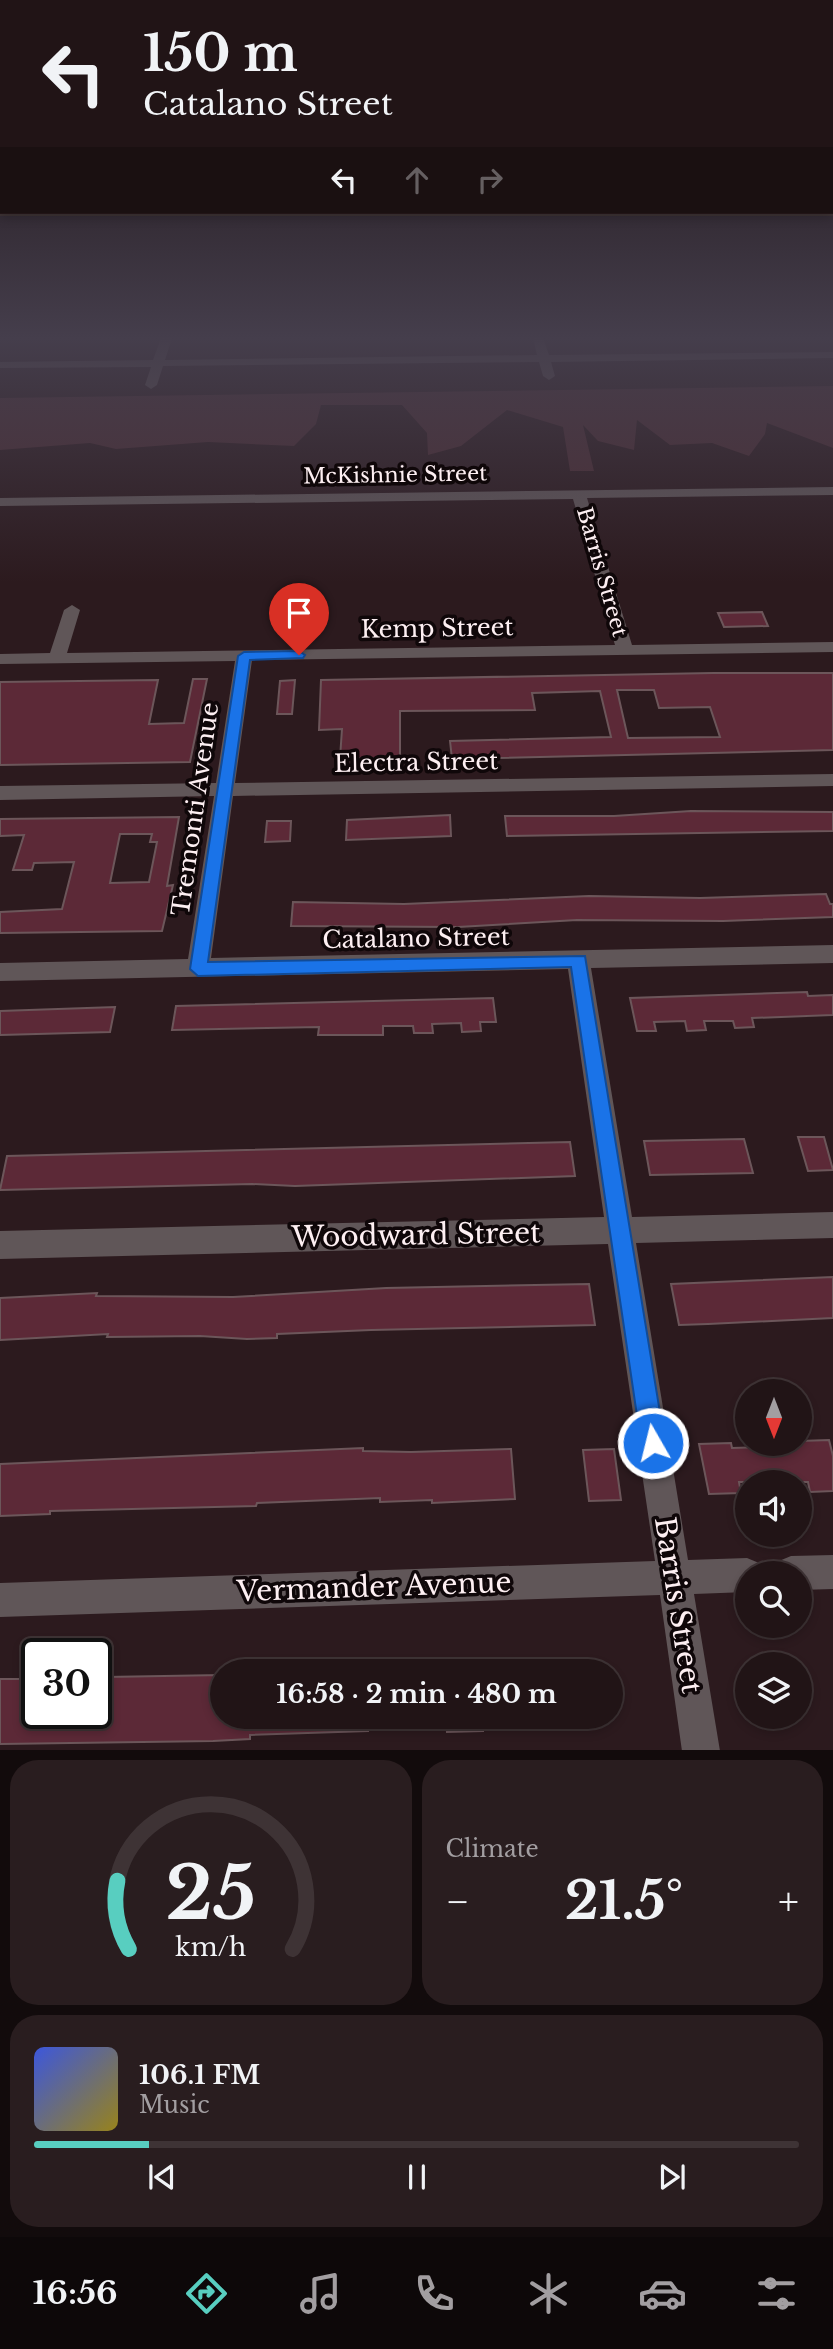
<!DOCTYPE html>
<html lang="en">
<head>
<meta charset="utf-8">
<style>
	:root { --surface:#211416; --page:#291d1f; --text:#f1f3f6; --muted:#a29ea1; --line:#3e3335; --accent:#58cec0 }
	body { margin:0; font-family:"Libre Baskerville",serif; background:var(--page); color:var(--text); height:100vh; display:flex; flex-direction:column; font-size:26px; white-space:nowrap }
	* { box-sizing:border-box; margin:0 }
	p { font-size:23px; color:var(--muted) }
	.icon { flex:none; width:38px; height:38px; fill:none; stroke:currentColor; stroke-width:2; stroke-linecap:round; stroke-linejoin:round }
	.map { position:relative; height:1750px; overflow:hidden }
	.panel { display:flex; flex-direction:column; gap:10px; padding:10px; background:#120b0c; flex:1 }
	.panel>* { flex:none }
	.hud { position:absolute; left:0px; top:0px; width:833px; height:214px; box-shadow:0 4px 10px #0003,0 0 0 2px var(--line); background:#211416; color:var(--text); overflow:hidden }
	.needle { width:46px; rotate:180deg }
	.buttons { position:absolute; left:735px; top:1379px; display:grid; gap:14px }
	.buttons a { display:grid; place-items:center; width:77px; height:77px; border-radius:50%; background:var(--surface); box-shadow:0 4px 10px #0003,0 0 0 2px var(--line); font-size:35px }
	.speed { position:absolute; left:21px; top:1638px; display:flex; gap:14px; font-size:35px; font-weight:700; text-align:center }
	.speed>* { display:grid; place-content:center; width:91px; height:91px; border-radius:50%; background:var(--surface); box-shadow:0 4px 10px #0003,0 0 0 2px var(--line); line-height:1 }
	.speed .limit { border:4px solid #111; border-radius:10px; background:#fff; color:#111 }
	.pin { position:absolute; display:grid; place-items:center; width:60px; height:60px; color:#fff; margin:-72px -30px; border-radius:50% 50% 50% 0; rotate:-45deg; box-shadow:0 0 7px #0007 }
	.pin .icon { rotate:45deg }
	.me { position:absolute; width:77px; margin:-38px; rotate:352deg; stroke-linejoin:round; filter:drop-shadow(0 0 5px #0008) }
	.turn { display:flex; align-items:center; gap:24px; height:147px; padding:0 28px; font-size:32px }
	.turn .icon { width:91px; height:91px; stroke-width:2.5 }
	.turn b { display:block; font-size:49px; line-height:60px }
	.lanes { display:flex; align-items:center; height:66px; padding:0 28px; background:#0003; justify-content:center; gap:35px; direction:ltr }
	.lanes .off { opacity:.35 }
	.big { font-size:52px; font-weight:700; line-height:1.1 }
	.panel .card { flex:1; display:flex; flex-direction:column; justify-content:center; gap:10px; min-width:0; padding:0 24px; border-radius:28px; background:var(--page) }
	.panel .dial { align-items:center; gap:0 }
	.dial svg { height:182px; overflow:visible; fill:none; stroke:var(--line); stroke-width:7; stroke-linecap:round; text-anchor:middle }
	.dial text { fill:var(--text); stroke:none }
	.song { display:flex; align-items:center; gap:21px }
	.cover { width:84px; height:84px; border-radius:10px; background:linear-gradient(135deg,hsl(230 70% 55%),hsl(50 70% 35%)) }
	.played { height:7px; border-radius:4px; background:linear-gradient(90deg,var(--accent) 15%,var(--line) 15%) }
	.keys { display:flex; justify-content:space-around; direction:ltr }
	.heat { display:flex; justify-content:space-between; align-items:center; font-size:38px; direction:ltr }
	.panel .tiles { flex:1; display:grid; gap:10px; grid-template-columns:1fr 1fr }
	.card:last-child { grid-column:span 2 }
	.trip { position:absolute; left:210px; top:1659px; width:413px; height:70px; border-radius:35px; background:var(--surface); box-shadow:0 4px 10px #0003,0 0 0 2px var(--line); font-weight:700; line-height:70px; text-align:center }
	.dock { display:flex; height:112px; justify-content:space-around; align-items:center; background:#0d0809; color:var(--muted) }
	.dock .icon { width:49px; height:49px }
	.dock .on { color:var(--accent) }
	.dock b { font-size:32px; color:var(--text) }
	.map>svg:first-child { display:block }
	.green { fill:#4b2c33 }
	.building { fill:#5c2937; stroke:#6c565a; stroke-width:2; fill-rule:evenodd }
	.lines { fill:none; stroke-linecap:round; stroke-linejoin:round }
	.minor { fill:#605658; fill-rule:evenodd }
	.route { fill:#1a73e8; stroke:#114b97; stroke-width:2 }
	.labels { text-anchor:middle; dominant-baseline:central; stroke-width:7; stroke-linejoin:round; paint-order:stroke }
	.far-street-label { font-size:21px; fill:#fdeff2; stroke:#0f0709 }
	.street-label { font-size:24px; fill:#fdeff2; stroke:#0f0709 }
	.near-street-label { font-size:28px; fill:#fdeff2; stroke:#0f0709 }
</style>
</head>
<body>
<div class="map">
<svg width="833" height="1751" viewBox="0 0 833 1751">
	<rect width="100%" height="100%" fill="#2c1a1e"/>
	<path class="green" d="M 833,386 L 833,448 L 767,423 L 765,434 L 749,456 L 712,443 L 670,445 L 637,420 L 634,450 L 598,441 L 583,425 L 594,471 L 570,471 L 563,427 L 507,410 L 461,446 L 428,455 L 427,433 L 402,405 L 321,405 L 316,424 L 294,446 L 208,442 L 116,449 L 90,443 L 0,450 L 0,398 Z"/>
	<g class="building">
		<path d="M 762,612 L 768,626 L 724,627 L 718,613 Z"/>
		<path d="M 713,673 L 833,673 L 833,750 L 452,759 L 450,741 L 611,737 L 600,691 L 532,693 L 535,710 L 400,711 L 400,759 L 340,758 L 342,729 L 319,730 L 321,680 ZM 617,690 L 654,690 L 659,708 L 710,707 L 720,737 L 628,738 Z"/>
		<path d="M 193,679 L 207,679 L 190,762 L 0,765 L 0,682 L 158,680 L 149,724 L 184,723 Z"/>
		<path d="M 295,680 L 292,714 L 277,714 L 280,681 Z"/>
		<path d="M 691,811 L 833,812 L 833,831 L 507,836 L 505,816 L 614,816 Z"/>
		<path d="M 450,815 L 451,836 L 346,840 L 347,820 Z"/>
		<path d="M 179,817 L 167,886 L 173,885 L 162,931 L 0,933 L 0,912 L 62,909 L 74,862 L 34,863 L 32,870 L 13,870 L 24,835 L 0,836 L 0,819 ZM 120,834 L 152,834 L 150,842 L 157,842 L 149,882 L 110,883 Z"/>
		<path d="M 267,821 L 291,821 L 290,841 L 265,842 Z"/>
		<path d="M 826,894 L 830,904 L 833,904 L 833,917 L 723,921 L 577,920 L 458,927 L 291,926 L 293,902 L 404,904 L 589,896 L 700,898 Z"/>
		<path d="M 807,992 L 808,996 L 833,995 L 833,1015 L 752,1018 L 754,1027 L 735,1028 L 733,1021 L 704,1021 L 706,1030 L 687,1031 L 685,1021 L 654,1022 L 656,1031 L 637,1031 L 630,998 Z"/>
		<path d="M 493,998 L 496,1022 L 480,1022 L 481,1031 L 462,1032 L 461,1023 L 432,1024 L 433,1033 L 414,1033 L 413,1026 L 383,1026 L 383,1035 L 318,1035 L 319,1027 L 172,1030 L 176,1006 Z"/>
		<path d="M 115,1007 L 110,1032 L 0,1035 L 0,1011 Z"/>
		<path d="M 798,1137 L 824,1137 L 833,1170 L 808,1171 Z"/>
		<path d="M 744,1139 L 753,1173 L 650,1175 L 644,1141 Z"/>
		<path d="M 570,1142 L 575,1176 L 295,1186 L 252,1184 L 0,1190 L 7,1156 Z"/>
		<path d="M 833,1277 L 833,1318 L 708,1324 L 679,1325 L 671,1284 Z"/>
		<path d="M 589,1284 L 595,1325 L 371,1330 L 277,1334 L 277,1338 L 247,1339 L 200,1336 L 107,1337 L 108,1334 L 0,1340 L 0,1298 L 97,1293 L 96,1296 L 233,1297 L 386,1288 Z"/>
		<path d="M 829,1440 L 833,1456 L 833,1491 L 810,1492 L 808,1482 L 739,1482 L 741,1493 L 709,1494 L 699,1444 L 731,1443 L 732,1448 L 800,1446 L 800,1441 Z"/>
		<path d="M 363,1448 L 363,1451 L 411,1452 L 511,1449 L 515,1499 L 432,1503 L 432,1500 L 380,1502 L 380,1498 L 257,1503 L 256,1506 L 50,1511 L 50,1514 L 0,1516 L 0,1464 Z"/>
		<path d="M 614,1449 L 621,1500 L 589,1501 L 583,1450 Z"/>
		<path d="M 222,1675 L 222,1717 L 368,1717 L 368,1731 L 250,1735 L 250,1739 L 213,1741 L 0,1744 L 0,1679 L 28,1679 L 22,1713 L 100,1713 L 105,1677 Z"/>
		<path d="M 446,1717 L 483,1717 L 483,1731 L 447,1732 Z"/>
	</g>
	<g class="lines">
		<g class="minor">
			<path d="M 161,338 L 172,338 L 165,360 L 537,355 L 533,338 L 543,338 L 549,355 L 833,352 L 833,358 L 551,362 L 555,376 L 549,380 L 543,376 L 539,362 L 163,366 L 157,385 L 151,389 L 145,385 L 151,367 L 0,368 L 0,362 L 153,360 Z"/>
			<path d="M 833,487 L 833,495 L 587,498 L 632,645 L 833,642 L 833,652 L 252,660 L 235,783 L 833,774 L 833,786 L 233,796 L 211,958 L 833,945 L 833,963 L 591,968 L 632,1217 L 833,1212 L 833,1238 L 636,1243 L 688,1560 L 747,1558 L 759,1563 L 763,1573 L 747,1573 L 747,1592 L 694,1594 L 720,1751 L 682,1751 L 660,1595 L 0,1617 L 0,1583 L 655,1561 L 608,1244 L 0,1259 L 0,1231 L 604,1217 L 568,969 L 0,981 L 0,963 L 188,959 L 214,796 L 0,800 L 0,786 L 216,783 L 235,661 L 0,664 L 0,654 L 50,653 L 64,610 L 72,605 L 80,610 L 67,653 L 615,645 L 573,499 L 0,506 L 0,498 Z"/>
			<path d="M 833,1555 L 833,1589 L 800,1590 L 800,1573 L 774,1573 L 779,1561 L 791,1556 Z"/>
		</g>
	</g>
	<linearGradient id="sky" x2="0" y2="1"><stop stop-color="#180e10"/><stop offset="0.58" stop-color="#453e4c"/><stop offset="1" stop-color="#453e4c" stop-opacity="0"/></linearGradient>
	<rect width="833" height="583" fill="url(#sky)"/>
	<path class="route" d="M 299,651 L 305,655 L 303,658 L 250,660 L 208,962 L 585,956 L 665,1443 L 661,1452 L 653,1455 L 644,1452 L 641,1443 L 571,967 L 198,976 L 190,969 L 238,656 L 244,652 Z"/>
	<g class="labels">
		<g class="far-street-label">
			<text transform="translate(395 475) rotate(-1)">McKishnie Street</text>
			<text transform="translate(602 572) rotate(74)">Barris Street</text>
		</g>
		<g class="street-label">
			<text transform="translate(437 628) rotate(-1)">Kemp Street</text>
			<text transform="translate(416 762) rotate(-1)">Electra Street</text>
			<text transform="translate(195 809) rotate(-82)">Tremonti Avenue</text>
			<text transform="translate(416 938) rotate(-1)">Catalano Street</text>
		</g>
		<g class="near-street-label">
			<text transform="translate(416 1235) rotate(-1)">Woodward Street</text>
			<text transform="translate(374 1587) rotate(-2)">Vermander Avenue</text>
			<text transform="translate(678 1605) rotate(81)">Barris Street</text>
		</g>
	</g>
</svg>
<div class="buttons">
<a><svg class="needle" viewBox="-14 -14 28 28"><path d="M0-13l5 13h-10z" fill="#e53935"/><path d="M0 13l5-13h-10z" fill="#a29ea1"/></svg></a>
<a><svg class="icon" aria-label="sound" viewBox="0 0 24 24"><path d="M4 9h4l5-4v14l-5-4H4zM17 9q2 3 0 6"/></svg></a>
<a><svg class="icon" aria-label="search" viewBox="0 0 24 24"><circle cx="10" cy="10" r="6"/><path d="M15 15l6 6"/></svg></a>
<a><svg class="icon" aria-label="layers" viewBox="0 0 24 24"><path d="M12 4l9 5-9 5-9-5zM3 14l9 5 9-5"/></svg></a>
</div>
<div class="speed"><div class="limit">30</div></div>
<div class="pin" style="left:299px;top:655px;background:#d93025"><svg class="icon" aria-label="arrive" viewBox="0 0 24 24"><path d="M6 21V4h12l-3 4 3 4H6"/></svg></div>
<svg class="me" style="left:653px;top:1443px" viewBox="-20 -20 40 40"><circle r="17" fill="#1a73e8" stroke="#fff" stroke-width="3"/><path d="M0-11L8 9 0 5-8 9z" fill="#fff"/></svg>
<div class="trip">16:58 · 2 min · 480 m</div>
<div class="hud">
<div class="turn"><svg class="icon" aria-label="left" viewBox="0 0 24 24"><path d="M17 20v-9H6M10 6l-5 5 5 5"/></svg><div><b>150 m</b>Catalano Street</div></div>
<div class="lanes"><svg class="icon" aria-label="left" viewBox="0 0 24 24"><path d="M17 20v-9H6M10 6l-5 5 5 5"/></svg><svg class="icon off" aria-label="ahead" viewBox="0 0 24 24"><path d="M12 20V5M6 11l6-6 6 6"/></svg><svg class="icon off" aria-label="right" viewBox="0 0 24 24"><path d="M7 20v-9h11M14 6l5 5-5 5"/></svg></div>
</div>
</div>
<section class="panel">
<div class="tiles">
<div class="card dial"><svg viewBox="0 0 100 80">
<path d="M14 69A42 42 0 1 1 86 69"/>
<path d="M14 69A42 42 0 0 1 9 39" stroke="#58cec0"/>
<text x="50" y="56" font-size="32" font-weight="700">25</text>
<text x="50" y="72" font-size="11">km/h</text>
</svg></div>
<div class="card"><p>Climate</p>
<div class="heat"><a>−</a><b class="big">21.5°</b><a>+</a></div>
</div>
<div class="card">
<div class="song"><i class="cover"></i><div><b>106.1 FM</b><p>Music</p></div></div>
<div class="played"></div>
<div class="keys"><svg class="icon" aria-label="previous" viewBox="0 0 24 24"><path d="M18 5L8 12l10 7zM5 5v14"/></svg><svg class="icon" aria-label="pause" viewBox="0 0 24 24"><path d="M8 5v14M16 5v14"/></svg><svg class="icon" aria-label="next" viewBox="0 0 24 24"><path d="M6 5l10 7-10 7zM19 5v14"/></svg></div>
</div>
</div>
</section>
<nav class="dock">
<b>16:56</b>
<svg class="icon on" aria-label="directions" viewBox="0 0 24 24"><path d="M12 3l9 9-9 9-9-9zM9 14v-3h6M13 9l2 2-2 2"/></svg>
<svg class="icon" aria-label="music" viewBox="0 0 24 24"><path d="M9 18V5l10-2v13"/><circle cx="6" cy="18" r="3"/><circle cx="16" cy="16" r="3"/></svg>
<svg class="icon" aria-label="phone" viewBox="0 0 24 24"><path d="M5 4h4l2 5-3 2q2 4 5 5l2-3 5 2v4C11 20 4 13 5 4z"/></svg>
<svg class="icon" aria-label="climate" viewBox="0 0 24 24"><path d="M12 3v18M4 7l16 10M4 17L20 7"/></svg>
<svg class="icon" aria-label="car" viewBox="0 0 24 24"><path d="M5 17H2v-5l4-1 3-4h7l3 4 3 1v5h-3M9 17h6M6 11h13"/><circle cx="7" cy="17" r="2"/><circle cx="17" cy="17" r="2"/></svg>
<svg class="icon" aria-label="filters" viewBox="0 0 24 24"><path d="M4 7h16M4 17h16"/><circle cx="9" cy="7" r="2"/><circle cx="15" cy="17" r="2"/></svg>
</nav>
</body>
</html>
